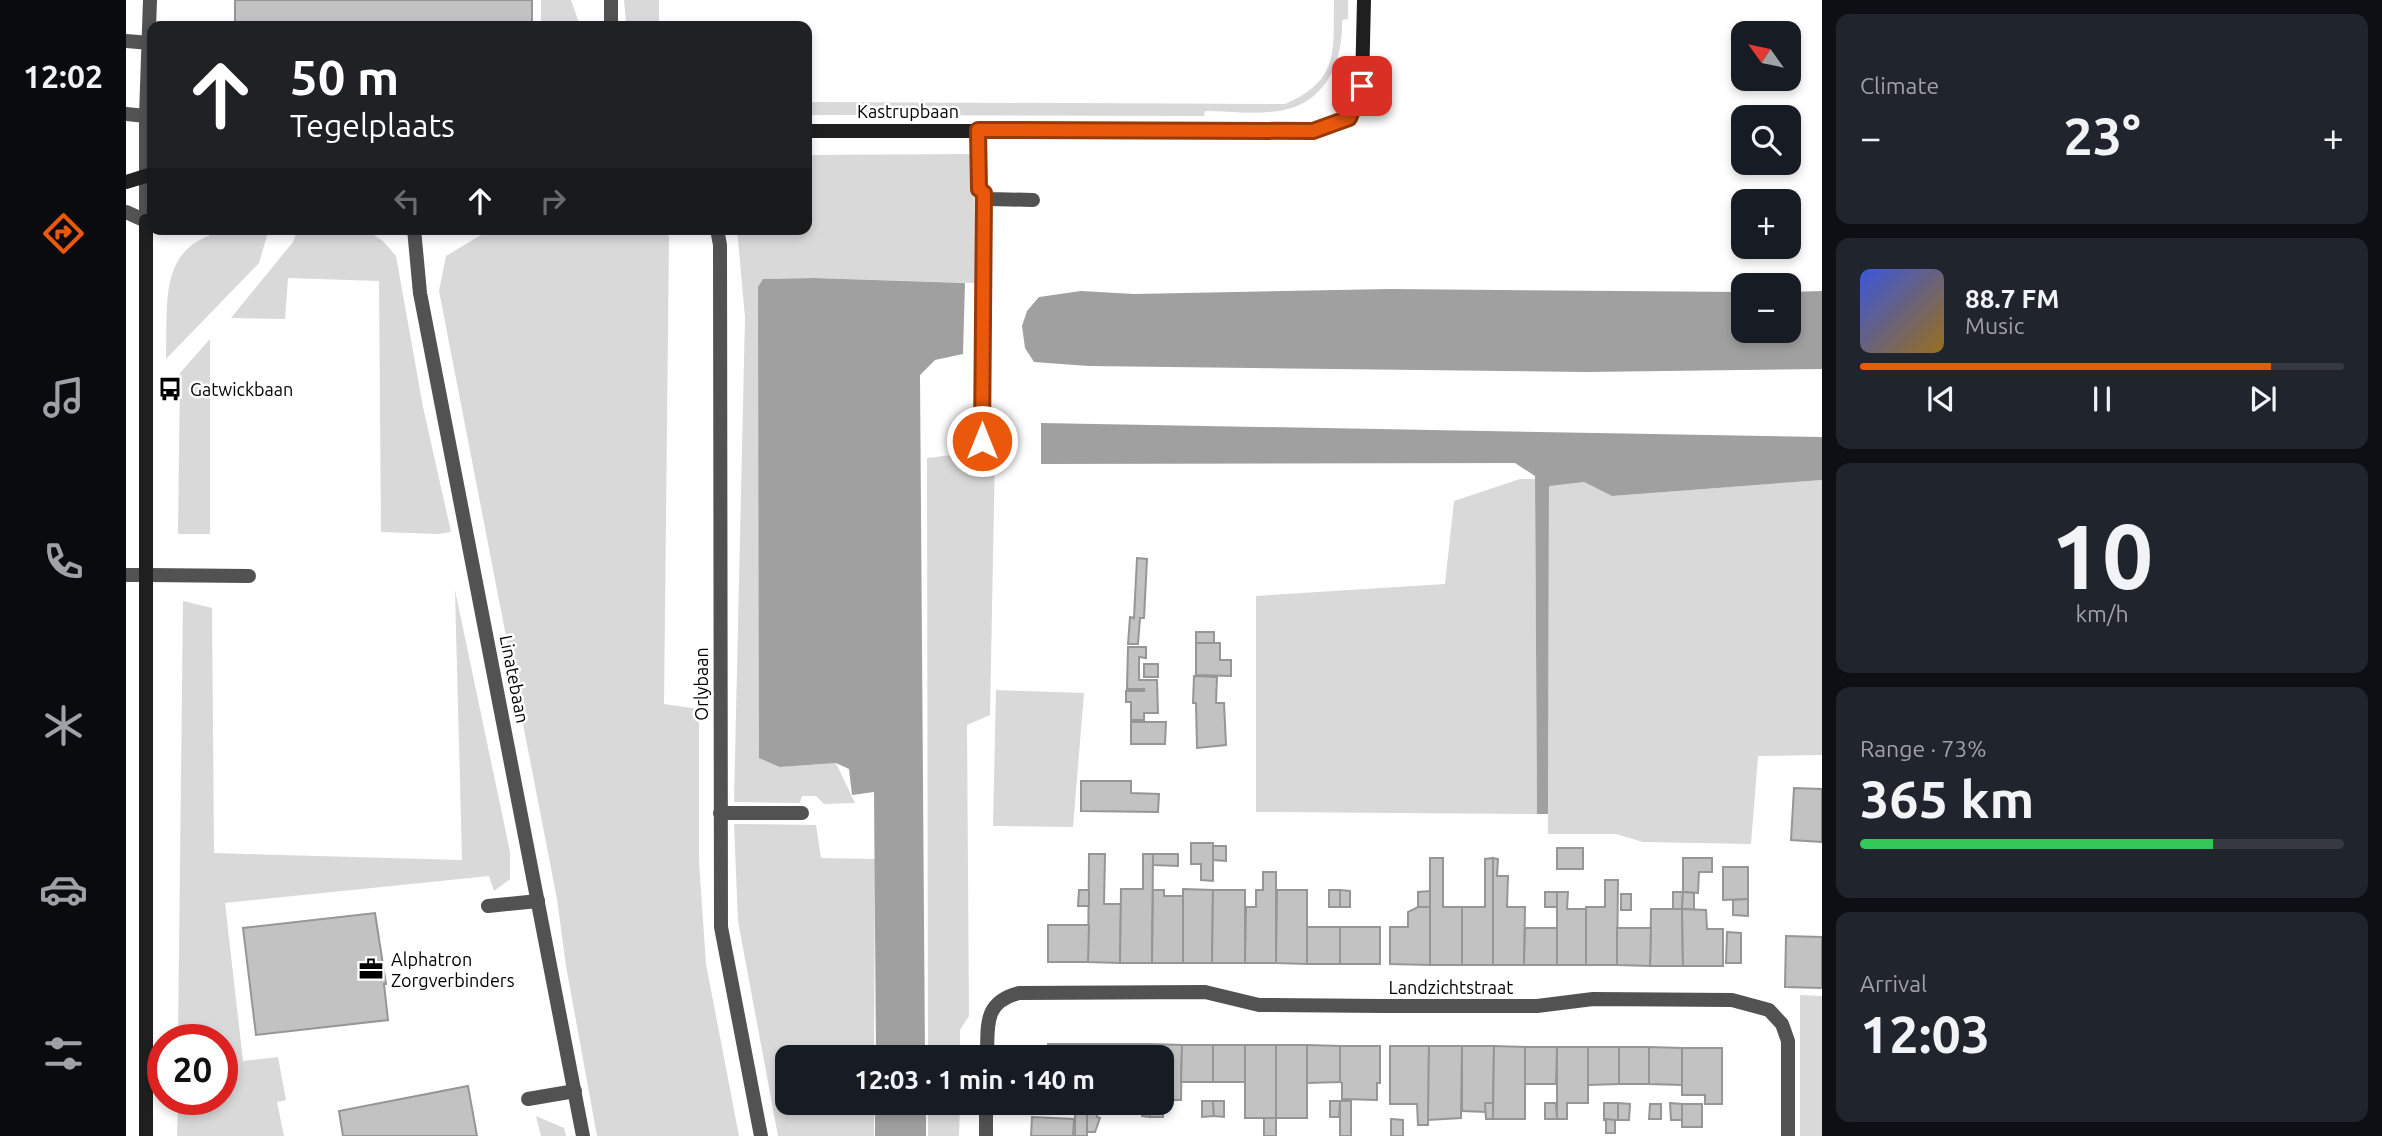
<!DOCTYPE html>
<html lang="en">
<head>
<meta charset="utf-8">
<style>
	:root { --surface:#171b24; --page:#20242c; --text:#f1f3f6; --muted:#9ea1a6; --line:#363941; --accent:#ea580c }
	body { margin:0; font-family:Ubuntu,sans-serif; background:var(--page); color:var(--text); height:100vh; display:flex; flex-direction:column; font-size:26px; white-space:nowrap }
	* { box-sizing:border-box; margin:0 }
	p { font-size:23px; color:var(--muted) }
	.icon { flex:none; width:38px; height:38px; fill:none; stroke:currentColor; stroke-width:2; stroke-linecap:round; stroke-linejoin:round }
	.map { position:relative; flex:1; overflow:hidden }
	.sheet { display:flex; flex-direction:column; gap:14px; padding:14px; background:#0d0f14; width:560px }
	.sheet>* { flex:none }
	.guide { position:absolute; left:21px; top:21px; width:665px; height:214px; border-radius:14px; box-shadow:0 4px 10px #0003; background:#202124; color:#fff; overflow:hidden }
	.needle { width:46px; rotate:303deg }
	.controls { position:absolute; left:1605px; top:21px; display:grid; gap:14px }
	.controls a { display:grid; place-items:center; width:70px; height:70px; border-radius:14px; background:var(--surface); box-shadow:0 4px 10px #0003; font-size:35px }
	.speed { position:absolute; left:21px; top:1024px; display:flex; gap:14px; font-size:35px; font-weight:700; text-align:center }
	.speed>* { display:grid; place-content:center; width:91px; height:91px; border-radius:50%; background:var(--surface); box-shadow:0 4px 10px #0003; line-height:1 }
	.speed .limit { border:10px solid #d22; background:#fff; color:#111 }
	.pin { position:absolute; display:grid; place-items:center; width:60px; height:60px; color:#fff; margin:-30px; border-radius:14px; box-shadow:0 4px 10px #0006 }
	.me { position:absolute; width:77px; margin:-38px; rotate:0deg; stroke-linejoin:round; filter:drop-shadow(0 0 5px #0008) }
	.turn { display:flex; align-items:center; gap:24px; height:147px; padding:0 28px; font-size:32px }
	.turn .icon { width:91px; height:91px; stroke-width:2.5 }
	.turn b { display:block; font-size:49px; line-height:60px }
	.lanes { display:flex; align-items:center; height:66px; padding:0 28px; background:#0003; justify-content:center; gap:35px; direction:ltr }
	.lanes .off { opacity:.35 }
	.big { font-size:52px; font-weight:700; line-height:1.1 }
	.sheet .widget { flex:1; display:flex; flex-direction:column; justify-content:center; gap:10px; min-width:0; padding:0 24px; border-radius:14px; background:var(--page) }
	.sheet .dial { align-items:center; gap:0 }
	.dial b { font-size:91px; line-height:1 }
	.song { display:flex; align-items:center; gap:21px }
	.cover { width:84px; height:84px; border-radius:10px; background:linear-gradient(135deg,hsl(230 70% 55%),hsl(40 70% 35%)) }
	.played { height:7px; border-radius:4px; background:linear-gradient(90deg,var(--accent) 85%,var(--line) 85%) }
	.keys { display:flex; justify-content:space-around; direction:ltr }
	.heat { display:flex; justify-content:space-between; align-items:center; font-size:38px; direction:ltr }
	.charge { height:10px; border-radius:5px; background:linear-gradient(90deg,#34c759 73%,var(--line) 0) }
	.trip { position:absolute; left:649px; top:1045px; width:399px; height:70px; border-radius:14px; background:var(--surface); box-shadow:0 4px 10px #0003; font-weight:700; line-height:70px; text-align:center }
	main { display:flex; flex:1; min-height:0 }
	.tabs { display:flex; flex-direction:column; width:126px; justify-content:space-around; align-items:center; background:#090b0e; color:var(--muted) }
	.tabs .icon { width:49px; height:49px }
	.tabs .current { color:var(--accent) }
	.tabs b { font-size:32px; color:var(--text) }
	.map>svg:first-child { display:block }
	.green { fill:#d9d9d9 }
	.water { fill:#a0a0a0 }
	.building { fill:#c2c2c2; stroke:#969696; stroke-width:2 }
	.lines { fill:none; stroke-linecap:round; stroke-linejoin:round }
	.service { stroke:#525252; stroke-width:14 }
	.minor { stroke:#525252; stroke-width:14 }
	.secondary { stroke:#1f1f1f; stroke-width:14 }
	.route-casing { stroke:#983908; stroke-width:18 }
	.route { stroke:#ea580c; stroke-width:12 }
	.labels { text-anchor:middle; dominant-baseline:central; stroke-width:5; stroke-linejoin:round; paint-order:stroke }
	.street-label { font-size:18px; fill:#000; stroke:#fff }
	.poi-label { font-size:18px; fill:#000; stroke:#fff; text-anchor:start }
</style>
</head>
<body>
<main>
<nav class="tabs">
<b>12:02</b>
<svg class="icon current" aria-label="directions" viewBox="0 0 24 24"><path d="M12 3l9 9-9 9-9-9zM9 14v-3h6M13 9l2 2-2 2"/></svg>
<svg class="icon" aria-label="music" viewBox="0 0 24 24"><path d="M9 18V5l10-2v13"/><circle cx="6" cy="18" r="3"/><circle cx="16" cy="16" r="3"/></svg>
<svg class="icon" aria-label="phone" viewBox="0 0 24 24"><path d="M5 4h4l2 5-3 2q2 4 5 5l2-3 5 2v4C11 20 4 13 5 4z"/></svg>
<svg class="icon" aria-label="climate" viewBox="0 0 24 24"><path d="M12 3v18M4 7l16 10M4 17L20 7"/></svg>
<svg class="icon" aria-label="car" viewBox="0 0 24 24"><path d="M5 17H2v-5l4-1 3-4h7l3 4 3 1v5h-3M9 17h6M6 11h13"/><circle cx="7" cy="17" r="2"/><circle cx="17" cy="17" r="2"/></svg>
<svg class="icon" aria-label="filters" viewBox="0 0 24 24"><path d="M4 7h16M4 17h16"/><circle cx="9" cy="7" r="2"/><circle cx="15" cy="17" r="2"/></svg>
</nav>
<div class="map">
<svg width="1696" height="1136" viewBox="0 0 1696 1136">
	<rect width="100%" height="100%" fill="#fff"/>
	<g class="green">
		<path d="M 415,0 L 445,0 L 454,26 L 415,26 Z"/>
		<path d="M 498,0 L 533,0 L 533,26 L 506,26 L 500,21 Z"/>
		<path d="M 1208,0 L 1222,0 L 1222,19 L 1216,20 C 1217,54 1206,91 1171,106 C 1144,117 1107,111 1079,111 L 1078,116 L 681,115 L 681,102 L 1159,104 C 1214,80 1207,52 1208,0 Z"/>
		<path d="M 848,154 L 849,283 L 688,278 L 637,279 L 654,767 L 710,763 L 729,803 L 698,804 L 690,796 L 676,796 L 674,803 L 608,802 L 619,317 L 611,229 L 681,229 L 681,155 Z"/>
		<path d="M 112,229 L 143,229 L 133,263 L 40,359 C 42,294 31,239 112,229 Z"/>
		<path d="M 172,229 L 239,229 L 257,241 L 270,256 L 297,407 L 325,532 L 312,534 L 255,532 L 253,281 L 162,278 L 159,319 L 105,318 L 167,242 Z"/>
		<path d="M 414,229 L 525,229 L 543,236 L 538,704 L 573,709 L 573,862 L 580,964 L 613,1136 L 471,1136 L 440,966 L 431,899 L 313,291 L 320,256 L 360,232 Z"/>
		<path d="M 84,339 L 84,534 L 52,534 L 54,373 Z"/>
		<path d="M 843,449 L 869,450 L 864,715 L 841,725 L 843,1016 L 834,1030 L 834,1057 L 802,1057 L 801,458 L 834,454 Z"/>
		<path d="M 1394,479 L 1409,479 L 1411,814 L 1130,812 L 1130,596 L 1319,584 L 1328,501 Z"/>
		<path d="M 1696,480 L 1696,755 L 1632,756 L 1625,844 L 1517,842 L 1490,834 L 1422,834 L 1423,485 L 1458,482 L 1486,496 Z"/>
		<path d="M 329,590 L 384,852 L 384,879 L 368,891 L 363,876 L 99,903 L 117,1061 L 152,1057 L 160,1100 L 151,1102 L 158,1136 L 51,1136 L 52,1099 L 96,1099 L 96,1040 L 52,1039 L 57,601 L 86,608 L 88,853 L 336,860 Z"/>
		<path d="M 870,690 L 958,693 L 947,827 L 867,826 Z"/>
		<path d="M 608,824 L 690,825 L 695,858 L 749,859 L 748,1057 L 662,1057 L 662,1102 L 748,1103 L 748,1136 L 652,1136 L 612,921 Z"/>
		<path d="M 1674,995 L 1696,996 L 1696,1136 L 1674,1136 Z"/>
		<path d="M 802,1103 L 834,1103 L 833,1136 L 802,1136 Z"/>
		<path d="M 410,1116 L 438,1128 L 440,1136 L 415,1136 Z"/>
	</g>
	<g class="water">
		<path d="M 688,278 L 839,283 L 837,354 L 809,360 L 794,375 L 799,1057 L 750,1057 L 748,792 L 726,795 L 723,769 L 710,763 L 654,767 L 633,758 L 632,287 L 637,279 Z"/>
		<path d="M 1265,289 L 1617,292 L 1617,331 L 1662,331 L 1663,292 L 1696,291 L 1696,369 L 1460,372 L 963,366 L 908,362 L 899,348 L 896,326 L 901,311 L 913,297 L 955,291 L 1008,294 Z"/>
		<path d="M 915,423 L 1696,437 L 1696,480 L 1486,496 L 1458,482 L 1423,486 L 1422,814 L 1411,814 L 1409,476 L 1389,463 L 915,464 Z"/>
		<rect x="749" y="1103" width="51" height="33"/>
	</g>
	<g class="building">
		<rect x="109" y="0" width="297" height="26"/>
		<path d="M 1011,558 L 1021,559 L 1018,618 L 1014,618 L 1012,644 L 1002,644 L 1004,617 L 1008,618 Z"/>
		<rect x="1070" y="632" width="18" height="11"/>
		<path d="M 1070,643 L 1094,643 L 1094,660 L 1105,660 L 1105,676 L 1070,675 Z"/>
		<path d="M 1002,647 L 1020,647 L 1020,658 L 1013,657 L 1013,680 L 1031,680 L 1032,713 L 1018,713 L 1018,720 L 1005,720 L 1005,702 L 1000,702 L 1000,691 L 1018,691 L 1018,689 L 1001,689 Z"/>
		<rect x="1018" y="664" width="14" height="13"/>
		<path d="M 1068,676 L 1091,677 L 1090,703 L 1098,703 L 1100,745 L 1071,748 L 1070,703 L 1067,703 Z"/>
		<path d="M 1005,722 L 1040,722 L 1039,744 L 1005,744 Z"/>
		<path d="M 955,781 L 1005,781 L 1005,793 L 1033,794 L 1032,812 L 955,811 Z"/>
		<path d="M 1668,788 L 1696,789 L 1696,842 L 1665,840 Z"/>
		<path d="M 1065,843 L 1087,843 L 1087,881 L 1075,880 L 1075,864 L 1065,864 Z"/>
		<path d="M 1087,846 L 1100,846 L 1100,861 L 1087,860 Z"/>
		<rect x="1431" y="848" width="26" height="21"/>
		<path d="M 963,854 L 979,854 L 978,904 L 995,904 L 994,963 L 962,962 Z"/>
		<path d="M 1017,854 L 1027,854 L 1026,963 L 994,963 L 995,889 L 1017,889 Z"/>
		<path d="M 1027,854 L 1052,854 L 1052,866 L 1027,865 Z"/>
		<path d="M 1304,858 L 1317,858 L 1317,907 L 1336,907 L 1336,965 L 1304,965 Z"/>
		<path d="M 1367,858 L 1367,965 L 1336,965 L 1336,907 L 1359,907 L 1359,859 Z"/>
		<path d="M 1367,858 L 1372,859 L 1371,876 L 1382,876 L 1381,907 L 1399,907 L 1398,965 L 1367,965 Z"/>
		<path d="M 1557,858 L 1586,858 L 1586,872 L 1573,872 L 1572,893 L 1557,892 Z"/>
		<path d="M 1597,867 L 1622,867 L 1622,899 L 1597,900 Z"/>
		<path d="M 1137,872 L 1150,872 L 1150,963 L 1119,963 L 1120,907 L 1130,907 L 1130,890 L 1137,890 Z"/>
		<path d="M 1479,880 L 1492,880 L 1491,965 L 1460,965 L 1460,907 L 1479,907 Z"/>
		<path d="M 1057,889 L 1087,890 L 1086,963 L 1057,963 Z"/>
		<path d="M 953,890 L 963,890 L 963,906 L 952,906 Z"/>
		<path d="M 1027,890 L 1038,890 L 1038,896 L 1057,896 L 1057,963 L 1026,963 Z"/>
		<path d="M 1087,890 L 1119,890 L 1119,963 L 1086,963 Z"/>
		<path d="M 1151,890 L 1181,890 L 1181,964 L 1150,963 Z"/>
		<rect x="1203" y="890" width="11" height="17"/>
		<path d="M 1214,890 L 1224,891 L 1224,907 L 1214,907 Z"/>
		<path d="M 1304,891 L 1304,907 L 1292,907 L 1292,892 Z"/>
		<rect x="1419" y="892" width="12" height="15"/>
		<path d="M 1431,892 L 1442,892 L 1441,909 L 1460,909 L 1460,965 L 1431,965 Z"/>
		<path d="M 1547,892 L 1557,892 L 1556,909 L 1547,909 Z"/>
		<path d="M 1557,892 L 1568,893 L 1568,910 L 1556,909 Z"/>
		<rect x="1495" y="894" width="10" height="16"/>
		<path d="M 1622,899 L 1622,916 L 1607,915 L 1607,900 Z"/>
		<path d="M 1292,907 L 1304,907 L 1304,965 L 1264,964 L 1264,927 L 1282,927 L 1282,912 Z"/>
		<path d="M 1525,909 L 1556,909 L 1557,966 L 1524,966 Z"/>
		<path d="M 1556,909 L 1580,910 L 1581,929 L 1597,929 L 1597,966 L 1557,966 Z"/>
		<path d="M 249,913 L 260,984 L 258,984 L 262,1020 L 130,1035 L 117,928 Z"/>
		<path d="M 922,925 L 963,925 L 962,962 L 922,962 Z"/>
		<rect x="1181" y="927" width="33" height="37"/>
		<rect x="1214" y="927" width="40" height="37"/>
		<path d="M 1399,928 L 1431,928 L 1431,965 L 1398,965 Z"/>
		<path d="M 1491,928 L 1525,928 L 1524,966 L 1491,965 Z"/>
		<path d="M 1601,932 L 1615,933 L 1615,963 L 1600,963 Z"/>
		<path d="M 1660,936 L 1696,937 L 1696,988 L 1659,987 Z"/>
		<rect x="922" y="1044" width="39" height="13"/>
		<rect x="961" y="1044" width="32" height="13"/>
		<rect x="993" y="1044" width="31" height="13"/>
		<path d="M 1024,1044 L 1056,1045 L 1055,1100 L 1037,1100 L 1037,1117 L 1024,1117 L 1024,1102 L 1036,1102 L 1036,1057 L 1024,1057 Z"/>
		<path d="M 1056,1045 L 1087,1045 L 1087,1082 L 1055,1082 Z"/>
		<rect x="1087" y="1045" width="32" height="37"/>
		<rect x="1119" y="1045" width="31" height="73"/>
		<rect x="1150" y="1045" width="31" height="73"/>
		<path d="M 1181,1045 L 1214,1046 L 1214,1082 L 1181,1083 Z"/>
		<path d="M 1214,1046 L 1254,1046 L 1254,1083 L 1251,1083 L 1251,1100 L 1216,1099 L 1216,1083 L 1214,1082 Z"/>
		<path d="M 1264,1046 L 1303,1046 L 1302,1125 L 1292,1125 L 1291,1104 L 1264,1104 Z"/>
		<path d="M 1303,1046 L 1336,1046 L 1335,1118 L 1302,1120 Z"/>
		<path d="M 1336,1046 L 1368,1046 L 1367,1103 L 1359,1103 L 1360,1112 L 1336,1111 Z"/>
		<path d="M 1368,1046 L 1399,1047 L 1399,1119 L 1367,1119 Z"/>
		<path d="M 1399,1047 L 1431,1047 L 1430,1084 L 1399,1084 Z"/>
		<path d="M 1431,1047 L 1462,1047 L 1462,1103 L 1441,1103 L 1441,1119 L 1431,1119 Z"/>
		<path d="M 1462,1047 L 1493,1047 L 1493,1084 L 1462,1085 Z"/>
		<rect x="1493" y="1047" width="30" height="37"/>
		<path d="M 1523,1047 L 1556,1048 L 1556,1085 L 1523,1084 Z"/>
		<path d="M 1556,1048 L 1596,1048 L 1596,1104 L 1579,1104 L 1579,1095 L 1556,1095 Z"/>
		<path d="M 342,1086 L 351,1136 L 217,1136 L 213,1111 Z"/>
		<path d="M 1076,1101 L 1087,1101 L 1088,1116 L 1076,1117 Z"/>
		<path d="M 1087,1101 L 1098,1101 L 1098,1117 L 1088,1116 Z"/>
		<path d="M 1204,1101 L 1214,1101 L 1213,1117 L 1204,1117 Z"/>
		<rect x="1214" y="1101" width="11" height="35"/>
		<rect x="949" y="1102" width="12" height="34"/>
		<path d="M 961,1102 L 971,1102 L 971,1117 L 974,1118 L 969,1132 L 961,1132 Z"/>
		<path d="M 1016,1102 L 1024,1102 L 1024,1117 L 1016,1116 Z"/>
		<path d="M 1359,1103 L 1367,1103 L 1367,1119 L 1360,1119 Z"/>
		<path d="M 1419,1103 L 1430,1103 L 1431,1119 L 1419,1119 Z"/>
		<rect x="1478" y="1103" width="14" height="17"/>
		<path d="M 1492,1103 L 1504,1104 L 1503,1120 L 1492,1120 Z"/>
		<path d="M 1544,1103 L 1556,1104 L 1556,1120 L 1545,1120 Z"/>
		<path d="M 1524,1104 L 1535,1104 L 1535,1119 L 1523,1119 Z"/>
		<rect x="1556" y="1104" width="20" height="23"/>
		<path d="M 906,1117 L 948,1119 L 947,1136 L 905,1136 Z"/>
		<rect x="1138" y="1118" width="12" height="18"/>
		<path d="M 1265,1119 L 1277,1120 L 1277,1136 L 1265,1136 Z"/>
		<path d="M 1480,1119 L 1489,1120 L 1489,1133 L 1480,1133 Z"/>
	</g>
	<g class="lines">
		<g class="service">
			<path d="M 0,41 L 24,43"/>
			<path d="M 852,130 L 853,189 L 864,199 L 907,200"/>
			<path d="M 856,441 L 858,193"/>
			<path d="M 20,575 L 123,576"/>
			<path d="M 594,813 L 676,813"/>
			<path d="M 362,906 L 412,901"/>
			<path d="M 402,1099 L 449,1091"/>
		</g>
		<g class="minor">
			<path d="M 485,26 L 485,0"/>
			<path d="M 0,114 L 20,116"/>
			<path d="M 0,212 L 20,221 L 20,116 L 24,0"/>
			<path d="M 288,229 L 294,293 L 457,1136"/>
			<path d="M 591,229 L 594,245 L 595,927 L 635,1136"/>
			<path d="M 0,575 L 20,575"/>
			<path d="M 861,1057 C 862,1026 857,1002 893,993 L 1079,992 L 1133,1005 L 1257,1006 L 1411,1006 L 1467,999 L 1606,1000 L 1643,1010 L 1656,1024 L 1662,1041 L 1662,1136"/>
			<path d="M 860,1136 L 860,1102"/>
		</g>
		<g class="secondary">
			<path d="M 681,131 L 1187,131 L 1222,118 L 1236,86 L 1238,0"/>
			<path d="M 0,182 L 26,174"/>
			<path d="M 20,1136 L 20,221 L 26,221"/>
		</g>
	</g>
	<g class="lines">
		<g class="route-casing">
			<path id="route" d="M 856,441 L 858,193 L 853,189 L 852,130 L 1187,131 L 1223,118 L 1236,86"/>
		</g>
		<use href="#route" class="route"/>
	</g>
	<defs>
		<g id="bus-bare" transform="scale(1.89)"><path d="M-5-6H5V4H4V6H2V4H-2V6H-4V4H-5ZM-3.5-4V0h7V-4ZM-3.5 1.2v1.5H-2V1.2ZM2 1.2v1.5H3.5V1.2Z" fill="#000" stroke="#fff" stroke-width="2.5" paint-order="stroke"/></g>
		<g id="office-bare" transform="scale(1.89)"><path d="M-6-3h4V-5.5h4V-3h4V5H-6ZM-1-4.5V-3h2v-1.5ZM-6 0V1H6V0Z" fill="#000" stroke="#fff" stroke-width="2.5" paint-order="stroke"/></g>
	</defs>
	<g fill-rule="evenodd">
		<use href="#bus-bare" x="44" y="389"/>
		<use href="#office-bare" x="245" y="969"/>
	</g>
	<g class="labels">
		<g class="street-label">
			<text x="782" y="111">Kastrupbaan</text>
			<text transform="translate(389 679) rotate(79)">Linatebaan</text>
			<text transform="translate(575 684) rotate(-90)">Orlybaan</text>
			<text x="1325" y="987">Landzichtstraat</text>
		</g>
		<g class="poi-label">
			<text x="64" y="389">Gatwickbaan</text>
			<text x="265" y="959">Alphatron<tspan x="265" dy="21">Zorgverbinders</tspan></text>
		</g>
	</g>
</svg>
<div class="controls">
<a><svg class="needle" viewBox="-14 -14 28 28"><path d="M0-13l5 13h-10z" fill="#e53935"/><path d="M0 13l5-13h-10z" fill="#9ea1a6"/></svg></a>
<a><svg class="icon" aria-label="search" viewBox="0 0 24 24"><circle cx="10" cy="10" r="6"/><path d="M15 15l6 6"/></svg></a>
<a>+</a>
<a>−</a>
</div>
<div class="speed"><div class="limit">20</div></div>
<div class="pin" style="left:1236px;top:86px;background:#d93025"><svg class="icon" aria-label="arrive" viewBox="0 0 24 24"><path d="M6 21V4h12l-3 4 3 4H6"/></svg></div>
<svg class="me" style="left:856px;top:441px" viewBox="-20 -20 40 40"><circle r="17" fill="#ea580c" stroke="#fff" stroke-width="3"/><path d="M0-11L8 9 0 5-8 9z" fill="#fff"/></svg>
<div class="trip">12:03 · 1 min · 140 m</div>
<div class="guide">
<div class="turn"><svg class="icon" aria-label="ahead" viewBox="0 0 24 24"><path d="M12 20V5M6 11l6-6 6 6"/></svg><div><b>50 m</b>Tegelplaats</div></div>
<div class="lanes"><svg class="icon off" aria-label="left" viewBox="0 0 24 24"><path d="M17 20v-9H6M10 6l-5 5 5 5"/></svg><svg class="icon" aria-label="ahead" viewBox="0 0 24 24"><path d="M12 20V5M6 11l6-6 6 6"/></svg><svg class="icon off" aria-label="right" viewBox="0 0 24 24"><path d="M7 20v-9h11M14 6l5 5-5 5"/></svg></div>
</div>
</div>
<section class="sheet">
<div class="widget"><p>Climate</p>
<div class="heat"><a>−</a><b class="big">23°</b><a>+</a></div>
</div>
<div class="widget">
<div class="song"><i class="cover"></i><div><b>88.7 FM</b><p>Music</p></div></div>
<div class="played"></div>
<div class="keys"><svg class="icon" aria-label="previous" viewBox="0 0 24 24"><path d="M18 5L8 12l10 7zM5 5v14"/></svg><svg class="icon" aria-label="pause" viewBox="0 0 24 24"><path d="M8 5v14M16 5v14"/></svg><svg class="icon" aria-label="next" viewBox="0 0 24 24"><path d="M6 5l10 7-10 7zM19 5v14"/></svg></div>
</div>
<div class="widget dial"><b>10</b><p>km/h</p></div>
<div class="widget"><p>Range · 73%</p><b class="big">365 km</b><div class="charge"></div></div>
<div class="widget"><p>Arrival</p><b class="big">12:03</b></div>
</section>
</main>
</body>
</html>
